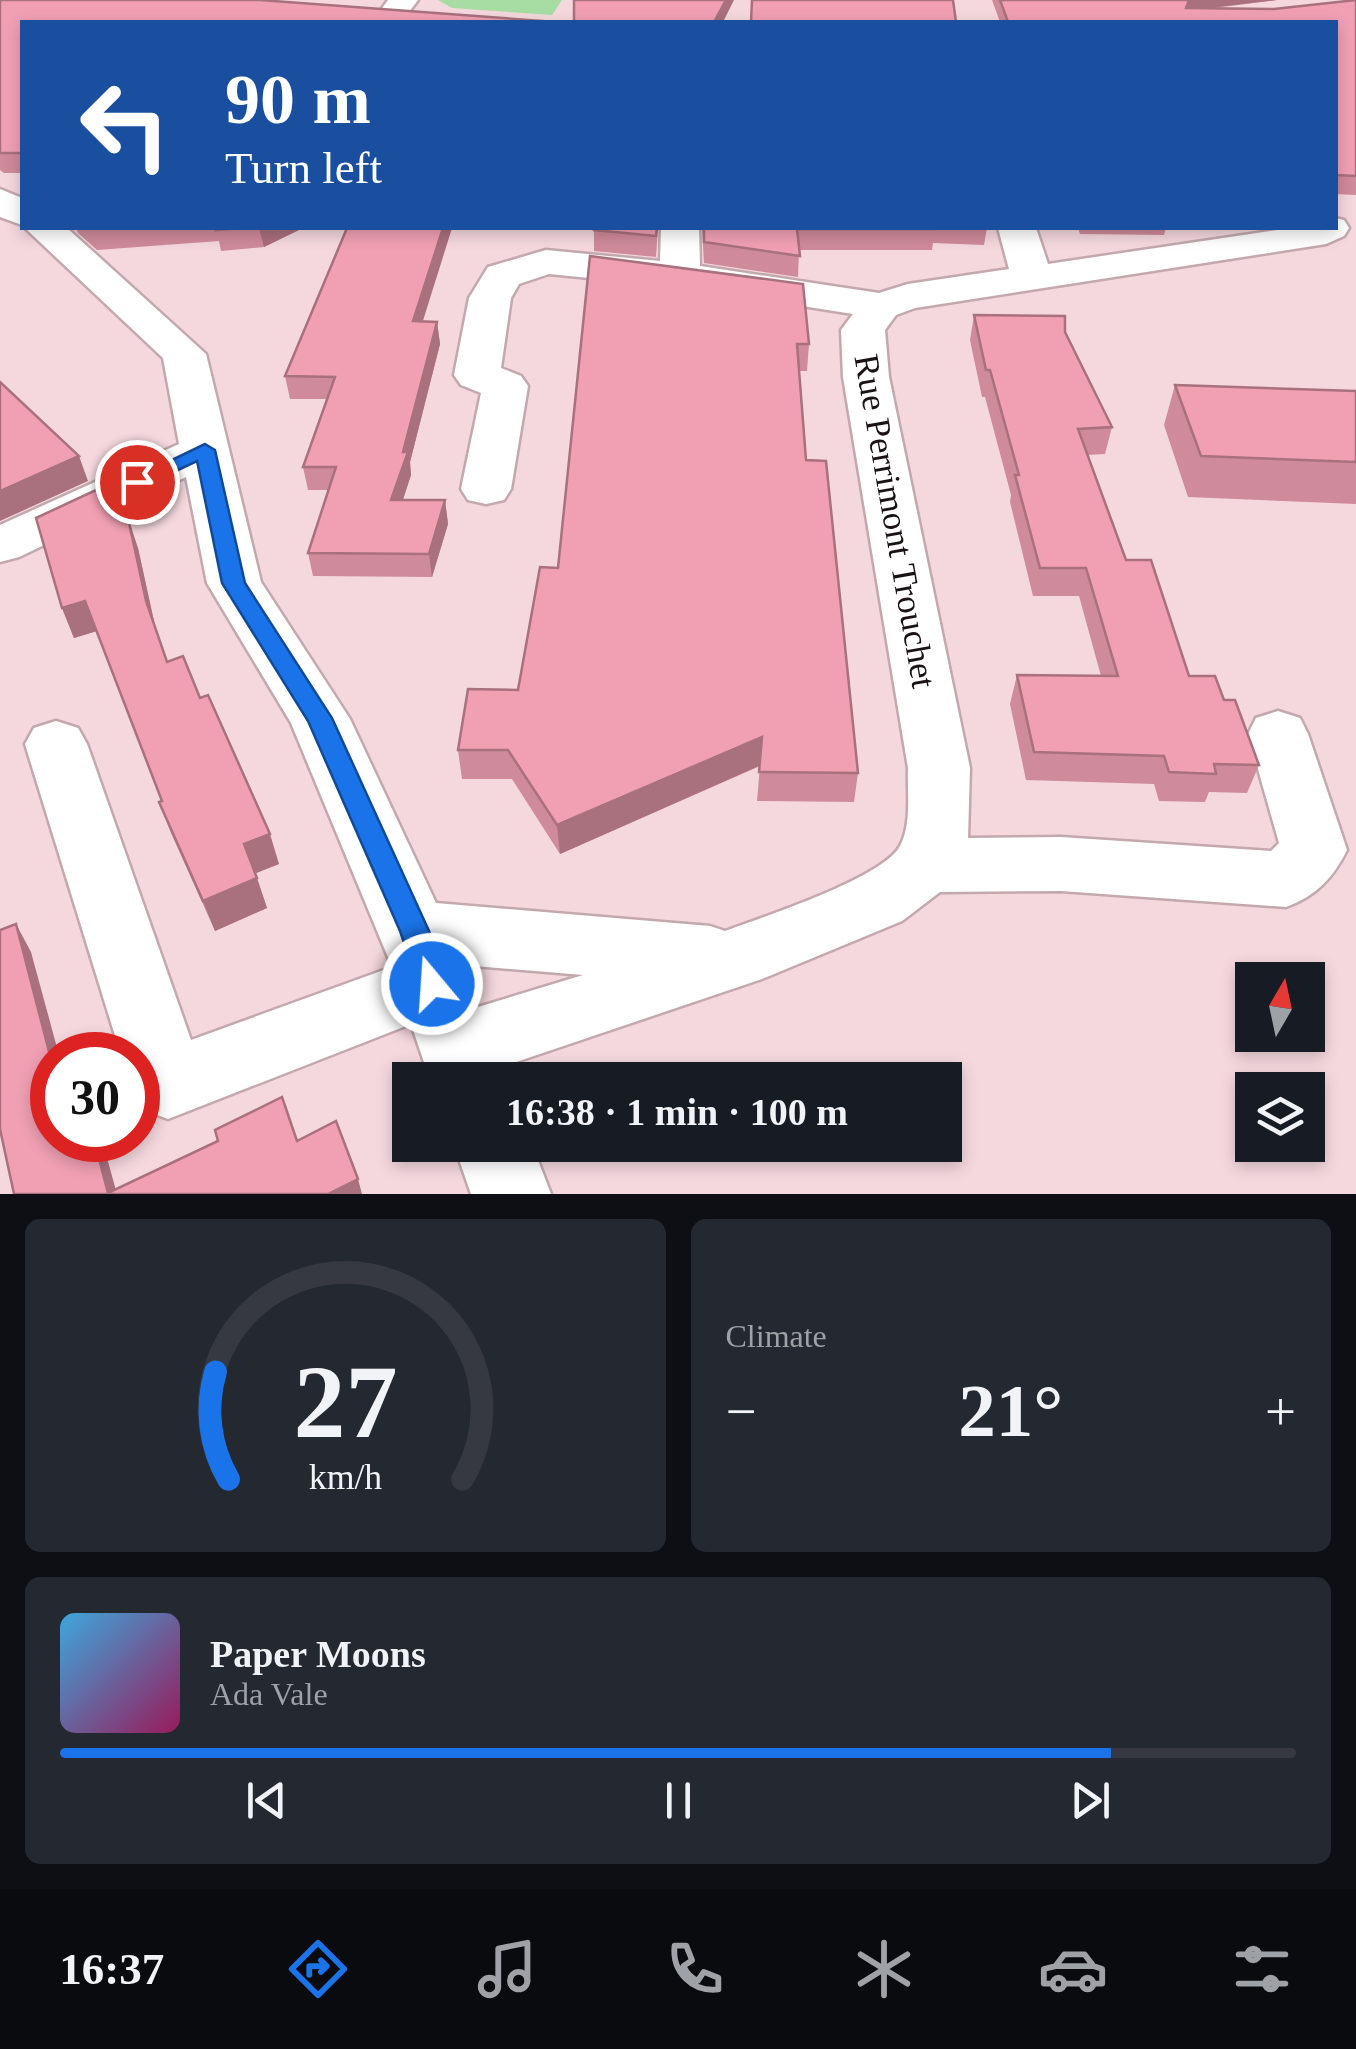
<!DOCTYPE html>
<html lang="en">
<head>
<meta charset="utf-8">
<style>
	:root { --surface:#171b24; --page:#242831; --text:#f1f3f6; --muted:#9ea1a6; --line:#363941; --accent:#1a73e8 }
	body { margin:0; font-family:Georgia,serif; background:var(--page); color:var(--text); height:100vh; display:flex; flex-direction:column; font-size:38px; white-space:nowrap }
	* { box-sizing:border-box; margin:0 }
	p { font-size:32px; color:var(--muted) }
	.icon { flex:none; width:55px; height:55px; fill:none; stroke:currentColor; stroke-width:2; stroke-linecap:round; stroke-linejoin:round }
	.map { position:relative; height:1194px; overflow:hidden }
	.details { display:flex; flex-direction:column; gap:25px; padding:25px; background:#0d0f14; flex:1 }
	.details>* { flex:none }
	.top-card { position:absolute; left:20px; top:20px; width:1318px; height:210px; border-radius:0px; box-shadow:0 5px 15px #0003; background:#1a4fa0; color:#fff; overflow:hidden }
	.needle { width:65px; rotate:9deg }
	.tools { position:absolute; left:1235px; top:962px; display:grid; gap:20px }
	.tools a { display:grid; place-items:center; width:90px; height:90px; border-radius:0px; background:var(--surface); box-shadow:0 5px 15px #0003; font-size:50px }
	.speed { position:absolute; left:30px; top:1032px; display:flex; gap:20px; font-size:50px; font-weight:700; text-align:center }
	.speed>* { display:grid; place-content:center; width:130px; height:130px; border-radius:50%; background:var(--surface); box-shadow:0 5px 15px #0003; line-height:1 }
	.speed .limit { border:15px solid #d22; background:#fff; color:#111 }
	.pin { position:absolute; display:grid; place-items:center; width:85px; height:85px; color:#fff; margin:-42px; border:5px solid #fff; border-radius:50%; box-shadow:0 2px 10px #0007 }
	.me { position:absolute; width:110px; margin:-55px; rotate:342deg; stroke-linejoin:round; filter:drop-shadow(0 0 8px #0008) }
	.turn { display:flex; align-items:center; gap:35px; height:210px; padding:0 40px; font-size:45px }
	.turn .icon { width:130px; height:130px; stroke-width:2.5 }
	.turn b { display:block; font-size:70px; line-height:85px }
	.big { font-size:75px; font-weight:700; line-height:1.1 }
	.details .card { flex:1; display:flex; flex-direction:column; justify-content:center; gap:15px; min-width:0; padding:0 35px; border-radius:15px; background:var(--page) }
	.details .dial { align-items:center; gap:0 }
	.dial svg { height:260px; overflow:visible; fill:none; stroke:var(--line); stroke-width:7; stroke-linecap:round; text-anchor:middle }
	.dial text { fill:var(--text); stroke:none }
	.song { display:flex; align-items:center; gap:30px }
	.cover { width:120px; height:120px; border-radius:15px; background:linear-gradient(135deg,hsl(200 70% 55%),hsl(330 70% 35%)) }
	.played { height:10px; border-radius:5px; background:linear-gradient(90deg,var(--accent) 85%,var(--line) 85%) }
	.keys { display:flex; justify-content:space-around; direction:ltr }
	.heat { display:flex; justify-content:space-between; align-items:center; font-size:55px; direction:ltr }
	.details .tiles { flex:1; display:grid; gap:25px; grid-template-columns:1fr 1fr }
	.card:last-child { grid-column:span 2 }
	.trip { position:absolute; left:392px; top:1062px; width:570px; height:100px; border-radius:0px; background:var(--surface); box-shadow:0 5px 15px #0003; font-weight:700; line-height:100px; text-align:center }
	.menu { display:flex; height:160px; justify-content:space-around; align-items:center; background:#090b0e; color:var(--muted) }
	.menu .icon { width:70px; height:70px }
	.menu .selected { color:var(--accent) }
	.menu b { font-size:45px; color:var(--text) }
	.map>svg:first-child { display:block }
	.green { fill:#a7dda2 }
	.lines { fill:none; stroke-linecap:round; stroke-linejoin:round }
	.minor-casing { stroke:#c3a9ae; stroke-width:5 }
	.minor { fill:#fff; fill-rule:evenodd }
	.wall { fill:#cf8a9b }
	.shaded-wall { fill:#a9707e }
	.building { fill:#f1a0b4; stroke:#a9707e; stroke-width:2.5 }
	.route { fill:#1a73e8; stroke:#114b97; stroke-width:2.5 }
	.labels { text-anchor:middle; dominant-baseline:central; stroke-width:10; stroke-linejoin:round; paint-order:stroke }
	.street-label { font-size:35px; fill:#1b1214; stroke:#fff }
</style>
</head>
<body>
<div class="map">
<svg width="1356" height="1194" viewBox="0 0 1356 1194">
	<rect width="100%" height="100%" fill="#f4d8de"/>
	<path class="green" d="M 438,0 L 562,0 L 552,15 L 452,8 Z"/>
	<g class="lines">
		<g class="minor-casing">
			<g id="minor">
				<path d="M 388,0 L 418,0 L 403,20 L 383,20 L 378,14 Z"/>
				<path d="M 0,189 L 22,198 L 22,225 L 0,217 Z"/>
				<path d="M 1335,218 L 1344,220 L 1349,228 L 1344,236 L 1326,244 L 915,308 L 896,315 L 885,330 L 889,377 L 970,768 L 968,838 L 1061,837 L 1271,851 L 1279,843 L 1248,734 L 1256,718 L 1278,711 L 1300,718 L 1308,734 L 1347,850 C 1333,878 1316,896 1286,907 L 1061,891 L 940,892 L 902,921 L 762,979 L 501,1067 L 506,1080 L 430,1080 L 411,1024 L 168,1119 L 141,1109 L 138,1101 L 138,1055 L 121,1055 L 25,744 L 34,728 L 56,721 L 78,728 L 87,744 L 191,1040 L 392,967 L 291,723 L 207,583 L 186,477 L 19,557 L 0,562 L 0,525 L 179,444 L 163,358 L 25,228 L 67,228 L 206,354 L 261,582 L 350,719 L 436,903 L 710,926 L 725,931 C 763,917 883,878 900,846 C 912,823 907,792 908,768 L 843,377 L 841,330 L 853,314 L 680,287 L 549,274 L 519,284 L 511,298 L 501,368 L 521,376 L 528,386 L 511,489 L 504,500 L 486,504 L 468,500 L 461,489 L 481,393 L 461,385 L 454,375 L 469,298 L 488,267 L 546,250 L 660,261 L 661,228 L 699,228 L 700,266 L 879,293 L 908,284 L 1009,269 L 998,228 L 1036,228 L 1048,264 L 1290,228 L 1335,228 ZM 462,965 L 583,975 L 478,1007 Z"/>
				<path d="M 454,1145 L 532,1145 L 551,1194 L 471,1194 Z"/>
			</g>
		</g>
		<use href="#minor" class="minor"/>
	</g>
	<g class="wall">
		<path d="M 0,0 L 22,22 L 22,173 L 4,173 L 0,170 Z"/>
		<path d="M 992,0 L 1277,0 L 1206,9 L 1274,9 L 1356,0 L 1356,195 L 1335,194 L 1335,22 L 1000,22 Z"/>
		<path d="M 76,228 L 303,228 L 264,247 L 221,251 L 219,241 L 97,250 L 78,233 Z"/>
		<path d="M 594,228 L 658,228 L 656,257 L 594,251 Z"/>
		<path d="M 702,228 L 987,228 L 984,245 L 933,243 L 932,250 L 799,250 L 798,277 L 704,263 Z"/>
		<path d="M 1078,228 L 1166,228 L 1164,235 L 1080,234 Z"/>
		<path d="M 590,256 L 809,344 L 807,371 L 799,371 L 806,460 L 858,773 L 854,802 L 757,801 L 760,766 L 560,854 L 512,779 L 462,779 L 458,750 L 518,690 L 558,568 Z"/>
		<path d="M 974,315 L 1065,332 L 1112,427 L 1105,454 L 1087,455 L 1126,560 L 1189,676 L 1224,700 L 1259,765 L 1247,793 L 1209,792 L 1205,802 L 1159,801 L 1154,784 L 1026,780 L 1010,704 L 1017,675 L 1101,676 L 1079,596 L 1033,596 L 1010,502 L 1011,495 L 985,397 L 982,397 L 970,340 Z"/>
		<path d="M 423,321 L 437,322 L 440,344 L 410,462 L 411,475 L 403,500 L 445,500 L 448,524 L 432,577 L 313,576 L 308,553 L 329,490 L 308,490 L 303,467 L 327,399 L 290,399 L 285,376 Z"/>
		<path d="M 1175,385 L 1356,391 L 1356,504 L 1188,497 L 1164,425 Z"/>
		<path d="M 138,548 L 156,630 L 167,662 L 200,698 L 279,864 L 255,873 L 267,908 L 215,931 L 171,833 L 159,802 L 162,801 L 97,631 L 74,638 L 62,608 Z"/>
	</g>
	<g class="shaded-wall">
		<path d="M 726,0 L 734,0 L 723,22 L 714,22 Z"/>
		<path d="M 1189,0 L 1277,0 L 1200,9 L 1186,14 Z"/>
		<path d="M 259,228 L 303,228 L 264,247 Z"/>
		<path d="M 443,228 L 452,228 L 416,343 L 413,321 Z"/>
		<path d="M 437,322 L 440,344 L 410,462 L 411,475 L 395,523 L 391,500 Z"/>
		<path d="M 79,456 L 88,481 L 0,521 L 0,491 Z"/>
		<path d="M 119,490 L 138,548 L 156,631 L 146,601 Z"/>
		<path d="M 445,500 L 448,524 L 432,577 L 429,554 Z"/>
		<path d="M 85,601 L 97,631 L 74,638 L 62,608 Z"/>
		<path d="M 762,737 L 761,765 L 560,854 L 557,825 Z"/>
		<path d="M 270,834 L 279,864 L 254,874 L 244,844 Z"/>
		<path d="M 257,878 L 267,908 L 215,931 L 203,901 Z"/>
		<path d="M 16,924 L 31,952 L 59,1055 L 52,1055 L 52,1063 Z"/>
		<path d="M 94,1140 L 102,1140 L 117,1194 L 108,1194 Z"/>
		<path d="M 358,1179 L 362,1194 L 328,1194 Z"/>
	</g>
	<g class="building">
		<path d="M 0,0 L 260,0 L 556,22 L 22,22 L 22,153 L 0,153 Z"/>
		<path d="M 574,0 L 726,0 L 714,22 L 574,22 Z"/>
		<path d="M 752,0 L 953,0 L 956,22 L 751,22 Z"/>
		<path d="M 1000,0 L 1189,0 L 1186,8 L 1274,9 L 1356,0 L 1356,176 L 1335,175 L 1335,22 L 1008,22 Z"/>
		<path d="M 217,228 L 245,228 L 216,230 Z"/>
		<path d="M 347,228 L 443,228 L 413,321 L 437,322 L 403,452 L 408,452 L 391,500 L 445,500 L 429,554 L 308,553 L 336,467 L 303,467 L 335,377 L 285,376 Z"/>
		<path d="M 594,228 L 657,228 L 656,236 L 594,230 Z"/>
		<path d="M 704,228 L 935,228 L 935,229 L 797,229 L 800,256 L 704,242 Z"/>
		<path d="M 590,256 L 803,284 L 809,344 L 797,344 L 806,460 L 826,461 L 858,773 L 759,772 L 762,737 L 557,825 L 508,750 L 458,750 L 468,689 L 518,690 L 540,567 L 558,568 Z"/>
		<path d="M 974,315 L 1065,316 L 1065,332 L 1112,427 L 1078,429 L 1126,560 L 1151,560 L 1189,676 L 1215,676 L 1224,700 L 1235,700 L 1259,765 L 1214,764 L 1216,774 L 1169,772 L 1164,756 L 1034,752 L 1017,675 L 1118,676 L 1086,568 L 1040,568 L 1015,475 L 1019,475 L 990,370 L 986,370 Z"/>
		<path d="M 0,382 L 79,456 L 0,491 Z"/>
		<path d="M 1175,385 L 1356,391 L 1356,462 L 1201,456 Z"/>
		<path d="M 111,483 L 119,490 L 128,518 L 146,601 L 167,662 L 183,656 L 200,698 L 208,695 L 270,834 L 244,844 L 257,878 L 203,901 L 159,802 L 162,801 L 85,601 L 62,608 L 36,518 Z"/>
		<path d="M 16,924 L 52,1063 L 52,1140 L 94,1140 L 108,1193 L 218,1141 L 215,1130 L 282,1097 L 297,1141 L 336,1121 L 358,1179 L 328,1194 L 14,1194 L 0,1129 L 0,930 Z"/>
	</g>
	<path class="route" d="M 205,444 L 215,450 L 245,583 L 332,718 L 429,931 L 447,984 L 443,993 L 432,997 L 421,993 L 400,931 L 308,721 L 222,583 L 197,461 L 144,486 L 137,488 L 126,482 Z"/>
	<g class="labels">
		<g class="street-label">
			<text transform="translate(895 521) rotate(80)">Rue Perrimont Trouchet</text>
		</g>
	</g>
</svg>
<div class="tools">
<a><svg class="needle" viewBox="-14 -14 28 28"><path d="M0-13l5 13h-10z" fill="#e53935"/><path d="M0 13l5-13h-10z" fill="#9ea1a6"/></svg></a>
<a><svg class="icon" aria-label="layers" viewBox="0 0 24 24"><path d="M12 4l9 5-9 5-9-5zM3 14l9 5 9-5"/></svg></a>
</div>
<div class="speed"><div class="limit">30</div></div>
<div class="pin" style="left:137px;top:482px;background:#d93025"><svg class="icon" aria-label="arrive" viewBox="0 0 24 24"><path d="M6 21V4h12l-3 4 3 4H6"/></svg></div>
<svg class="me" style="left:432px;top:984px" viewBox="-20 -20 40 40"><circle r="17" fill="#1a73e8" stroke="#fff" stroke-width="3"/><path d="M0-11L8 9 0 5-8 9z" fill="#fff"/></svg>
<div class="trip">16:38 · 1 min · 100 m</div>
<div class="top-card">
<div class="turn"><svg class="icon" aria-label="left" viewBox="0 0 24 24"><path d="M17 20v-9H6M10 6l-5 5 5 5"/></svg><div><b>90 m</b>Turn left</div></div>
</div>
</div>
<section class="details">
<div class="tiles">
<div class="card dial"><svg viewBox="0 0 100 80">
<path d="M14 69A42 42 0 1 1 86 69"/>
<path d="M14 69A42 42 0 0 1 10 36" stroke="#1a73e8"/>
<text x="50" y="56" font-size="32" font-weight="700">27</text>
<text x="50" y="72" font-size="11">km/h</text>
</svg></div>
<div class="card"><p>Climate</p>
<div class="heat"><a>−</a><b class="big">21°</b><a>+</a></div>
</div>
<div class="card">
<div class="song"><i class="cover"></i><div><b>Paper Moons</b><p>Ada Vale</p></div></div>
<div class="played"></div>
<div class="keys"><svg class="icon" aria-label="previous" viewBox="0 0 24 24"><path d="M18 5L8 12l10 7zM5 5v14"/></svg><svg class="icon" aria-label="pause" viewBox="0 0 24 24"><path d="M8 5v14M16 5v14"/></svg><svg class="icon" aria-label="next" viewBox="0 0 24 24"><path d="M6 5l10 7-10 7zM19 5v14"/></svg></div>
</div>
</div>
</section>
<nav class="menu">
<b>16:37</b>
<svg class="icon selected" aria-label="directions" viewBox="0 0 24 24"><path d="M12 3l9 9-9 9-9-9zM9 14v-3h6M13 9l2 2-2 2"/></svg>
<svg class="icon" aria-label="music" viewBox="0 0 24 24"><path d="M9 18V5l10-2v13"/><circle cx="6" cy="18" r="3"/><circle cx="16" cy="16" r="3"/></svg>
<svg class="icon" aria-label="phone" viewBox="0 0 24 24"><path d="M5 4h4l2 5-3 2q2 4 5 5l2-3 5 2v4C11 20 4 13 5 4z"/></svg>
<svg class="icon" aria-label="climate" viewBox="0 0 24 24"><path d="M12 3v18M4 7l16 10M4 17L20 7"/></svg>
<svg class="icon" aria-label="car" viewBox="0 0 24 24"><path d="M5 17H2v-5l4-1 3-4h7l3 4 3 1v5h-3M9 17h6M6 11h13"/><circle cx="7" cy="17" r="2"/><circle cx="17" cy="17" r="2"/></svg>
<svg class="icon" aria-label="filters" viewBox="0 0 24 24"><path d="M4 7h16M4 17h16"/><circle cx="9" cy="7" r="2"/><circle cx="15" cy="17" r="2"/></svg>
</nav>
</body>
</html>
